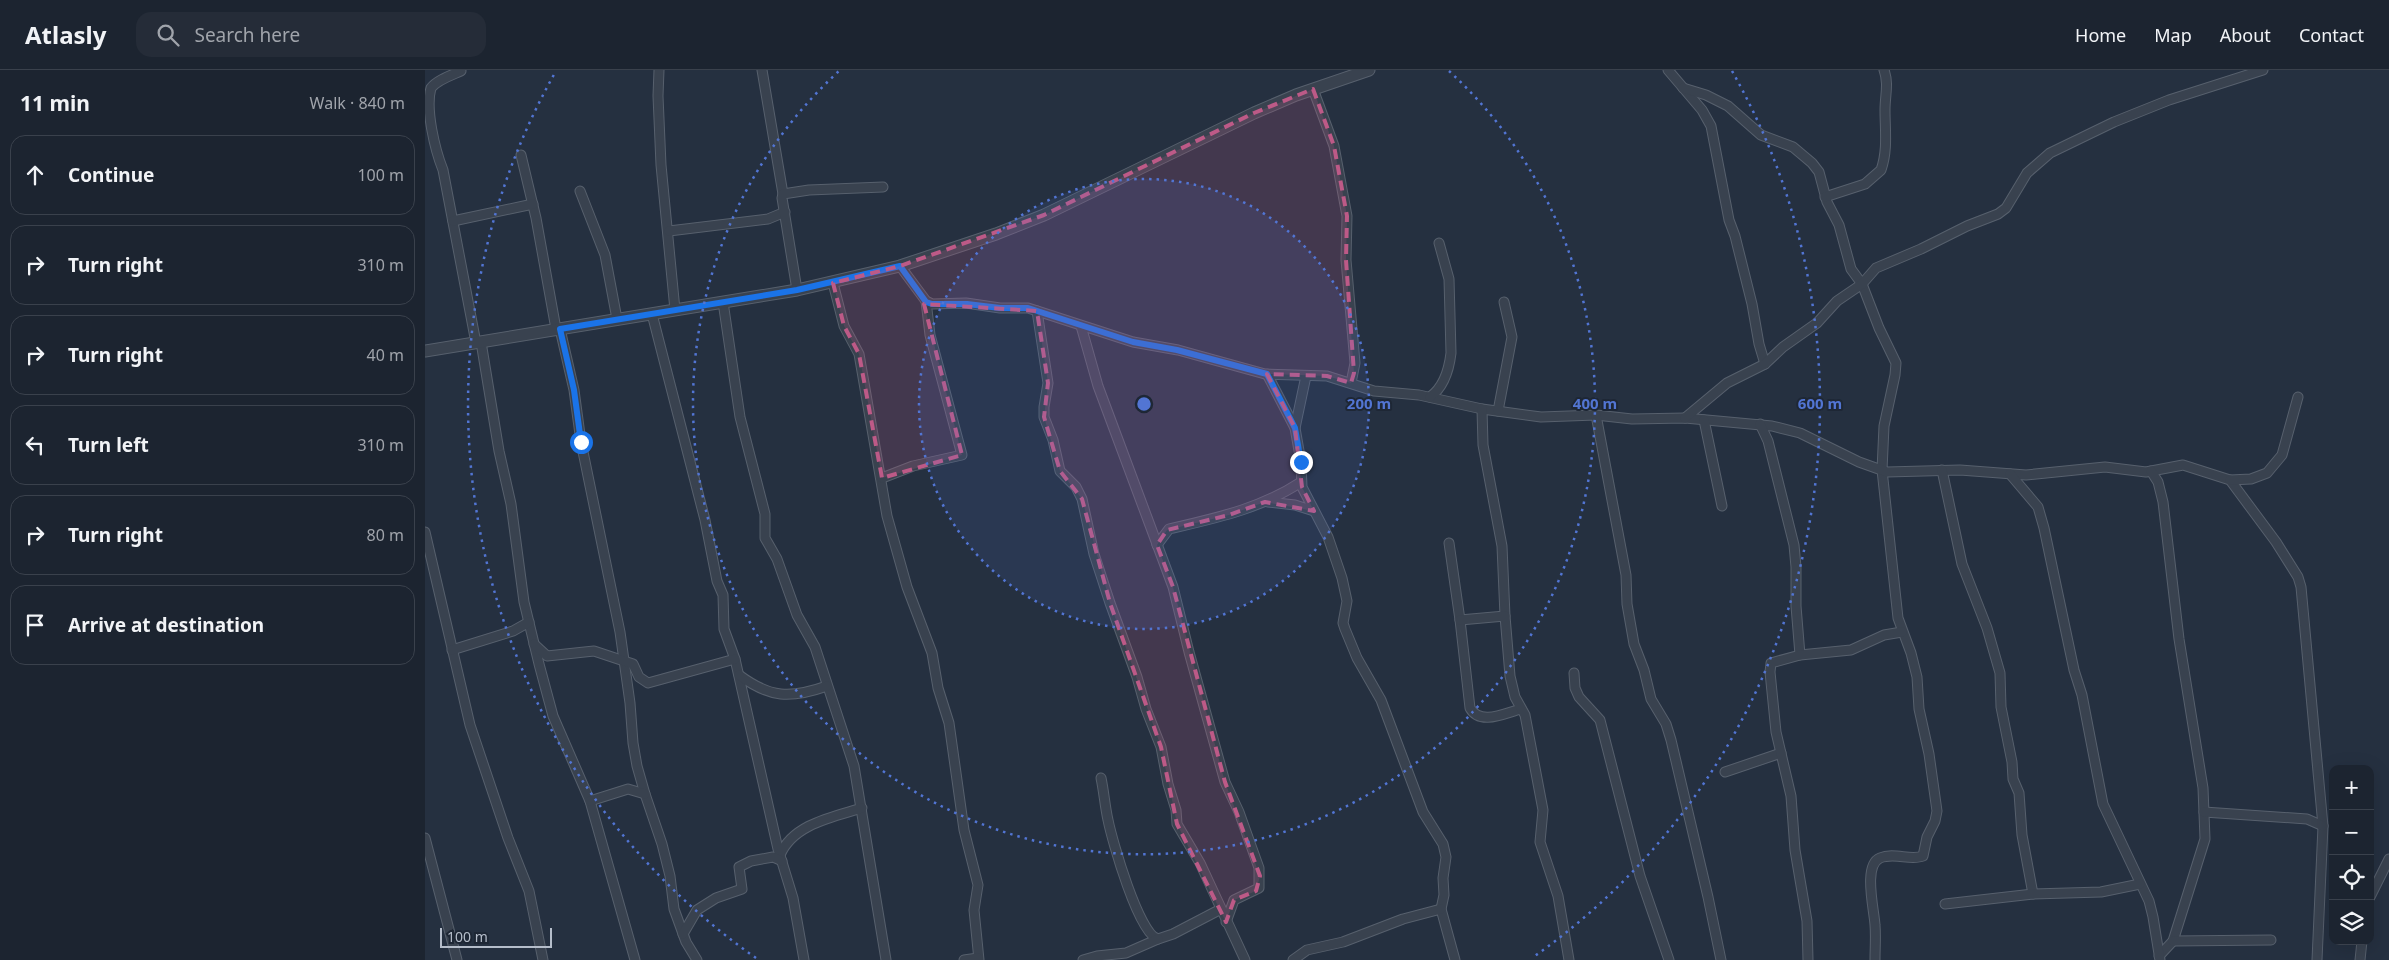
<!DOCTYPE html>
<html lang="en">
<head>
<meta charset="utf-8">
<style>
  :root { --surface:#1c2430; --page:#252c38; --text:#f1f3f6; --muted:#a0a4ab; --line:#3a414c }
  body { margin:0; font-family:"Noto Sans",sans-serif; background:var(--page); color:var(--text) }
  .controls { position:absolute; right:15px; bottom:15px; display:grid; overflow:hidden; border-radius:10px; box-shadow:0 5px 20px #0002 }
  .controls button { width:45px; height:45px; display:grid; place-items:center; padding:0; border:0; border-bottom:1px solid var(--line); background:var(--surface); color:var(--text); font:25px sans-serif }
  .scale { position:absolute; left:15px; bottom:12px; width:112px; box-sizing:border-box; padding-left:5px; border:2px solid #b5bdca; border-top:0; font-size:14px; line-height:18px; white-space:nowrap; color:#b5bdca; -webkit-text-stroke:4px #1e2735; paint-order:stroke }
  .stop { position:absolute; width:15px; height:15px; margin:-11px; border:4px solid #1a73e8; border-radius:50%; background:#fff }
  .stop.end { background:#1a73e8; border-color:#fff; box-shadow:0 1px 5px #0008 }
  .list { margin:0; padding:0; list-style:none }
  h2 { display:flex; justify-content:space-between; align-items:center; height:65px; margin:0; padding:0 20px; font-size:21px }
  h2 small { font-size:16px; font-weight:400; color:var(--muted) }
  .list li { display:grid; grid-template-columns:32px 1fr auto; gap:15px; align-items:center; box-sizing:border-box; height:80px; margin:0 10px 10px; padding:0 10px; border:1px solid var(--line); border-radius:15px }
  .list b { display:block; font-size:19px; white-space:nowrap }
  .list em { font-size:16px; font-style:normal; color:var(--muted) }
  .icon { flex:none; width:28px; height:28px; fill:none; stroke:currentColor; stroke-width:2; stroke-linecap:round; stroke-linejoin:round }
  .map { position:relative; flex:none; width:1964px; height:890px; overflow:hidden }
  header { display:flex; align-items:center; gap:30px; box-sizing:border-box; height:70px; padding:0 25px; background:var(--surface); border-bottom:1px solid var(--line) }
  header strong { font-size:24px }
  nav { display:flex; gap:28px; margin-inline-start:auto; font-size:18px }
  .search { width:350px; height:45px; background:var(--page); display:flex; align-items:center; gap:12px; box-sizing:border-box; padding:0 18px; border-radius:15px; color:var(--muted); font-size:19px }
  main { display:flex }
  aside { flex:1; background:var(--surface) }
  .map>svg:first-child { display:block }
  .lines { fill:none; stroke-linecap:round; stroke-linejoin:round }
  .minor-casing { stroke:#57606d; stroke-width:11 }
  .tertiary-casing { stroke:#57606d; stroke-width:13 }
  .minor { stroke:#39424f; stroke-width:9 }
  .tertiary { stroke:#39424f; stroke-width:11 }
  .route { stroke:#1a73e8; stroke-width:6 }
  .marked { fill:#bd5a87; fill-opacity:0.2; stroke:#bd5a87; stroke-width:4; stroke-dasharray:10 6; stroke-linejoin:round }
  .ring { fill:none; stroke:#5275d3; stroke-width:2.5; stroke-dasharray:2.5 5 }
  .centre { fill:#5275d3; stroke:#1e2735; stroke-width:2.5 }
  .ring-label { font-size:15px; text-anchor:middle; font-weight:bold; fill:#5275d3; stroke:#1e2735; stroke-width:4; stroke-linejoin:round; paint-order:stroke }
</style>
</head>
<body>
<header>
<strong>Atlasly</strong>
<div class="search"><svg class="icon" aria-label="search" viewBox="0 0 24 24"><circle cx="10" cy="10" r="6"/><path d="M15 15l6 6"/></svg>Search here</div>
<nav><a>Home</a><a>Map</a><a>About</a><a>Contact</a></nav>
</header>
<main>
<aside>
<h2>11 min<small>Walk · 840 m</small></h2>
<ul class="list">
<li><svg class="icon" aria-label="ahead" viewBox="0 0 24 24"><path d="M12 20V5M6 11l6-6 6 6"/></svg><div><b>Continue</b></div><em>100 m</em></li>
<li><svg class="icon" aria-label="right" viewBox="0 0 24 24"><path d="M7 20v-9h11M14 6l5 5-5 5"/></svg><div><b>Turn right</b></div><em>310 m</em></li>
<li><svg class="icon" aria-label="right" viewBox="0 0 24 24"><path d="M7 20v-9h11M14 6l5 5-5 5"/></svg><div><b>Turn right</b></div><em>40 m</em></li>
<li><svg class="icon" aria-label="left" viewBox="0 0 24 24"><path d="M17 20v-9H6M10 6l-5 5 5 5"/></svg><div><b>Turn left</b></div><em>310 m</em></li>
<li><svg class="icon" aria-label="right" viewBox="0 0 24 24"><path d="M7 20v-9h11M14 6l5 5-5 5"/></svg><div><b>Turn right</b></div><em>80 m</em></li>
<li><svg class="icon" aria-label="arrive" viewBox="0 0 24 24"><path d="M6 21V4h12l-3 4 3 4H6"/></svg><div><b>Arrive at destination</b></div></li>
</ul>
</aside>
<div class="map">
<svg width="1964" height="890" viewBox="0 0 1964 890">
  <rect width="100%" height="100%" fill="#253040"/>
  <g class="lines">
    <g class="minor-casing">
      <g id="minor">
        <path d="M234,0l-1,26 3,69 14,145"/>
        <path d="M337,0l21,124"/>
        <path d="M1243,0l34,40 9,16 18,94 6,16 17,68 7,40 6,20"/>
        <path d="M36,1c-9,4 -24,9 -30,17 -6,21 4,62 12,82l33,173"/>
        <path d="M1258,18l23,7 22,11 33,29 32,12 19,16 7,9 8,30 12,23 12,44 11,15 17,44 17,35 -1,12 -11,51 -2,44 16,148 13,35 6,24 2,32 10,45 8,57 -2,10 -8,16 -4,19c-12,5 -29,-4 -43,2 -17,7 -6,51 -5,67 1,11 0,23 0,35"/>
        <path d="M888,19l21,57 13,70 -1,44 9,103 -4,20"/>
        <path d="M96,85l15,63 20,111"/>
        <path d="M155,121l25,64 12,64"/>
        <path d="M1400,127l40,-13 16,-14c7,-20 4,-40 4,-60 0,-15 4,-26 -1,-40"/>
        <path d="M28,151l80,-17"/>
        <path d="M244,161l99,-12 17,-7"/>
        <path d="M475,196l26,35 6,3 34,-1 34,5h28l105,34 45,8 87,24 62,2 47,15 45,4 63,14 59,8 55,-2 36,4 53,-1 87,8 28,7 59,29 28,10 73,-2 66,5 79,-8 41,5 37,-7 47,15 46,62 22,35 3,10 22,239 -6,134"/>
        <path d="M408,213l11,43 15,28 28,162 20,71 25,66 6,35 11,35 15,107 14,55 -4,25 5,50"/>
        <path d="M372,220l-15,-92 1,-4 26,-4 74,-3"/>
        <path d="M298,232l17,115 25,97v24l12,21 20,56 18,32 39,119 32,194"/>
        <path d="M612,241l11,72 -4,24v10l9,23 7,31 16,16 6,12 12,55 16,49 27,74 9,32 15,38 7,37 8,26 1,14 23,39 45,97"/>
        <path d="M227,244l53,206 12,61 6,14 1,34 11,30 43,190 15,49 11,62"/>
        <path d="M656,256l17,60 75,201 16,65 36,130 14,30 20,56v20l-25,12 -8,22"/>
        <path d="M135,259l14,61 7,52 39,190 10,71 3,40 4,23 8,28 17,50 8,32 4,33 12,33 11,18"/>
        <path d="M56,272l18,109 12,53 13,98 15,62 14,52 37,85 45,159"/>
        <path d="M842,304l28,54 6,34 1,25 26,50 14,41 5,23 -4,22 2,6 12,29 24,42 42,112 20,32 3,13 -3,21 1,17 -3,14 14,51"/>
        <path d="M1005,327c14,-10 19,-27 21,-44l-2,-74 -10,-36"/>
        <path d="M1057,339l1,36 19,101 3,70"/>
        <path d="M1073,341l14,-74 -8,-35"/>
        <path d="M1171,345l30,160 1,29 7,40 10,26 7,29 15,25 5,16 37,157 13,63"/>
        <path d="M1260,348l42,-35 38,-19 18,-17 34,-24 20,-22 25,-17 14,-16 45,-19 46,-23 31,-12 8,-6 21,-35 23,-20 64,-31 55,-22 94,-30"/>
        <path d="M1279,350l18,86"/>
        <path d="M1335,354l8,17 26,104 2,22v39l4,49"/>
        <path d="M870,358l11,-52"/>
        <path d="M1517,400l20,94 25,64 13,45 1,34 11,55 1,17 6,14 3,42 11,59"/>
        <path d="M1726,401l7,11 5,20 16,137 24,149 2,51 -32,102 -14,15"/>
        <path d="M1585,404l28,33 6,21 30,142 8,25 21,109 46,97 4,16 7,43"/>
        <path d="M457,408l31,-12 49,-11 -32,-120 -4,-34"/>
        <path d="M1805,410l21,-1 16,-6 15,-18 16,-58"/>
        <path d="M843,432l27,3 19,6"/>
        <path d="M0,462l45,193 38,113 21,53 14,69"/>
        <path d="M1024,473l11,77 10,88c10,18 35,5 51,1"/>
        <path d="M732,475l12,-16c47,-11 91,-20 132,-47"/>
        <path d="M1035,550l45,-4 5,60 5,21 10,18 18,95 -3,32 18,54 11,64"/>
        <path d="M109,574l13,12 47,-5 39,13 6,13 9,6 87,-24"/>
        <path d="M27,580l61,-19 16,-9"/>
        <path d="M1149,603l1,15 4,9 21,23 40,156 29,84"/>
        <path d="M314,605c31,23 51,24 88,11"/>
        <path d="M1300,702l56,-19"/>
        <path d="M676,708c3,14 4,29 7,42 4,20 31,115 50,119l15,-5 48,-25"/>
        <path d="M165,731l38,-12 17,5"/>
        <path d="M1779,742l103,7 16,7"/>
        <path d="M0,768l32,122"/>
        <path d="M355,785c13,-31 53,-38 82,-47"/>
        <path d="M1945,827l19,-38"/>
        <path d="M1520,834l88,-10 68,-2 39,-8"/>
        <path d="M258,864l14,-24 19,-12 26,-9 -3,-22 12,-6 22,-4 9,4"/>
        <path d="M1748,871l98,-1"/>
        <path d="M539,890l14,-2"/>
        <path d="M658,890l14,-4 29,-3 32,-14"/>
        <path d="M868,890l14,-10 36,-8 60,-23 38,-10"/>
        <path d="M1383,890l-1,-39 -12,-71 -4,-54 -15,-64 -6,-60 1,-9 29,-8 51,-5 33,-15 18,-3"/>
        <path d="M1935,890l2,-19"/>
      </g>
    </g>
    <g class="tertiary-casing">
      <path id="tertiary" d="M0,281l372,-61 103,-24 96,-32 48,-19 210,-102 42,-18 73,-25"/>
    </g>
    <use href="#minor" class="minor"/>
    <use href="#tertiary" class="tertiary"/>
  </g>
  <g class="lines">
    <path class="route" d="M156,372l-7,-52 -14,-61 237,-39 103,-24 26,36 6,2h35l33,4h28l105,34 44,8 90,24 28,54 6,34"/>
  </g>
  <path class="marked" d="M888,19l21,57 13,70 -1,44 8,113 -3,10 -24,-7 -60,-2 28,54 7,59 12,24 -49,-9 -36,13 -62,15 -10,15 16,42 52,195 35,94 -4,15 -22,9 -8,22 -49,-98 -16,-77 -51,-144 -28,-104 -22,-28 -16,-54 4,-34 -11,-72 -113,-7 38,151 -80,23 -23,-124 -15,-28 -11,-43 67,-17 144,-51 210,-102z"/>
  <circle cx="719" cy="334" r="225" fill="#5275d3" fill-opacity=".12"/>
  <g class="ring">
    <circle cx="719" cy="334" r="225"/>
    <path d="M1024 1A451 451 0 1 1 414 1"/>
    <path d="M331 888A676 676 0 0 1 131 1M1307 1A676 676 0 0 1 1107 888"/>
  </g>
  <circle cx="719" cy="334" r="8" class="centre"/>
  <g class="ring-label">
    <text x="944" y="339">200 m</text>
    <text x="1170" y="339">400 m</text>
    <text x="1395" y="339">600 m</text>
  </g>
</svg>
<div class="controls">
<button>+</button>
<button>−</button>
<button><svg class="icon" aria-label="locate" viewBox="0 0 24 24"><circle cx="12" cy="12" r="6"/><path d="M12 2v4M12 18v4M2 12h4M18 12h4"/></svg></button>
<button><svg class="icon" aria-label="layers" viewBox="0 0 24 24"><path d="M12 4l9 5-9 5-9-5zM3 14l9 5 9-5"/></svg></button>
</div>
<div class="scale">100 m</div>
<div class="stop" style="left:156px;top:372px"></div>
<div class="stop end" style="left:876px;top:392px"></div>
</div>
</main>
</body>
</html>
